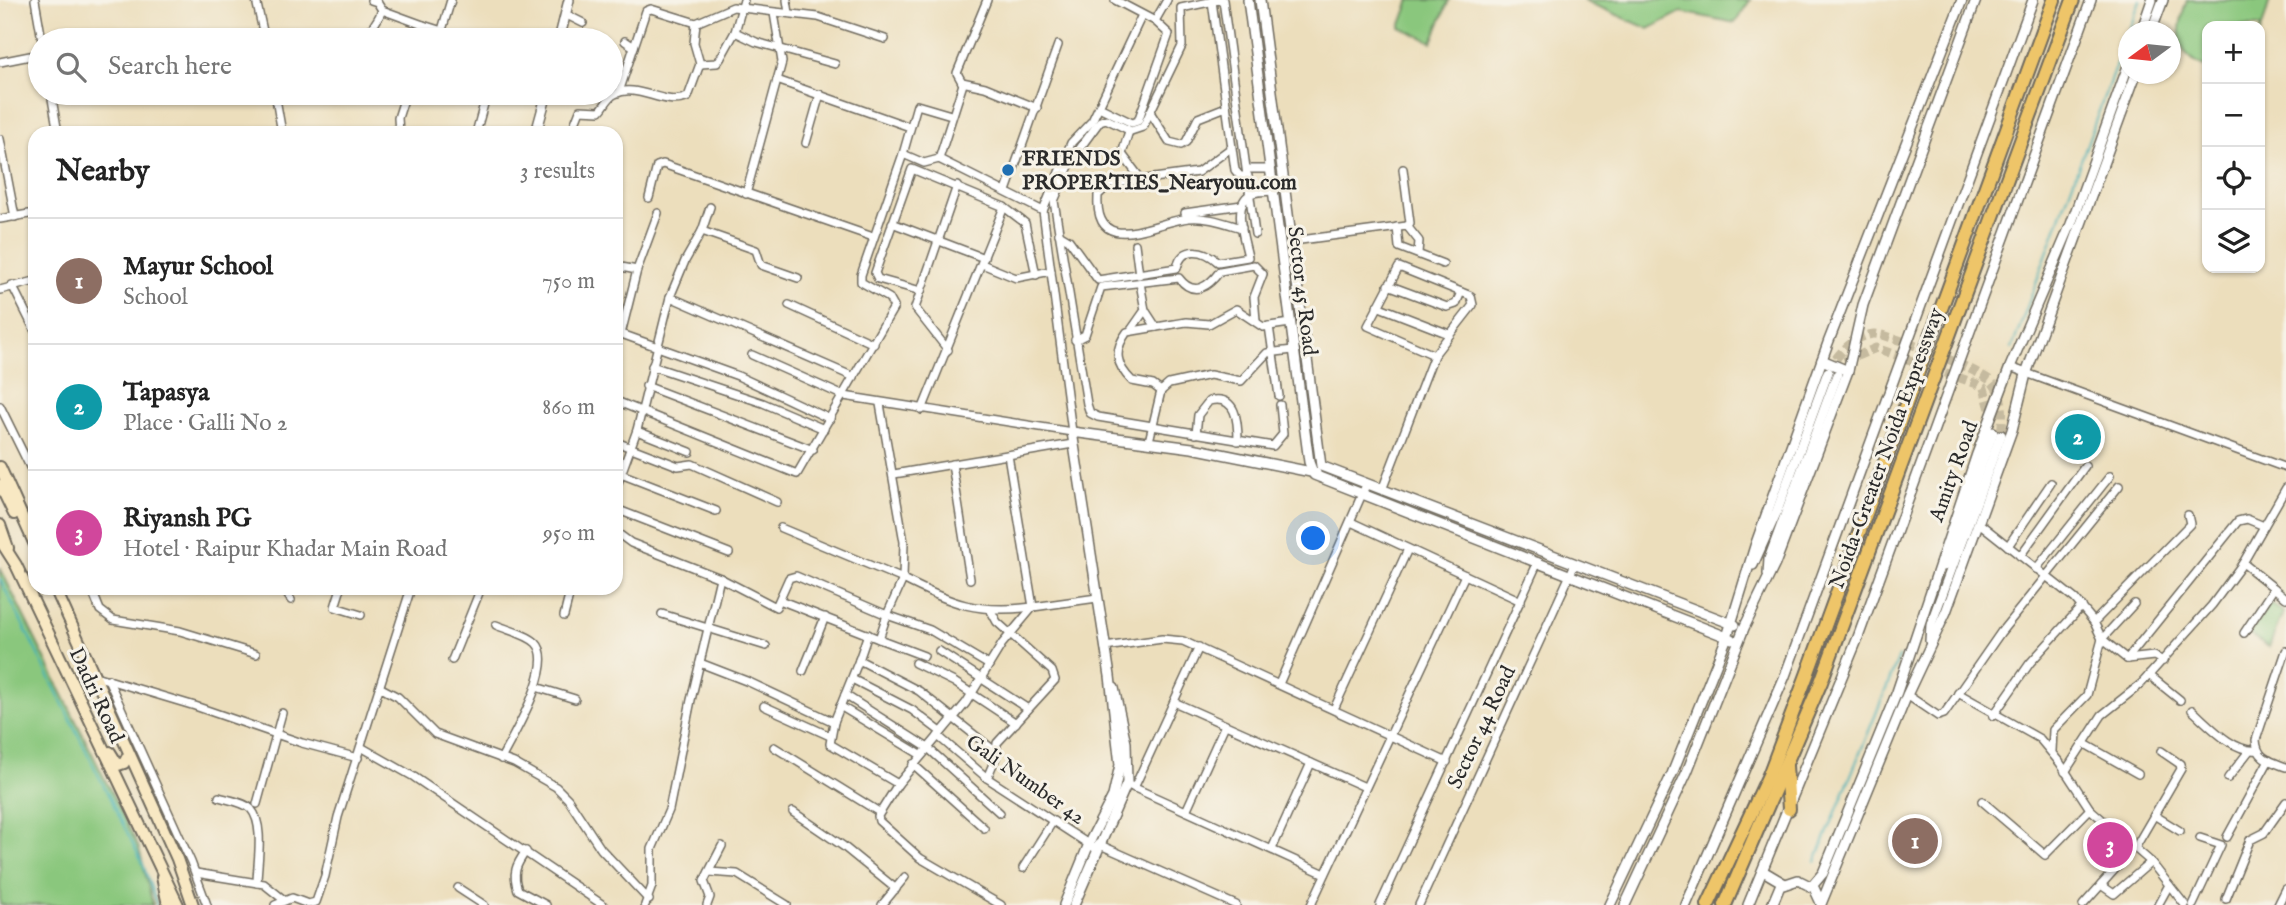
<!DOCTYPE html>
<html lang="en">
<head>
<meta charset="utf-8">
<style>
  :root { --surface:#fff; --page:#f6f6f6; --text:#222; --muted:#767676; --line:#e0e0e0; --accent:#0f766e }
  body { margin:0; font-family:"IM FELL English",serif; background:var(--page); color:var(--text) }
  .controls { position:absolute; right:21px; top:21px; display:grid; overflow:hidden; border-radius:14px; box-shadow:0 2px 5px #0004 }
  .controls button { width:63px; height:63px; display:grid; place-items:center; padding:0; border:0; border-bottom:2px solid var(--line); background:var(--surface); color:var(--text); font:35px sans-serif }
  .compass { position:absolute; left:2118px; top:21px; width:63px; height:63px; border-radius:50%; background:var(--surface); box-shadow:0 2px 5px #0004; rotate:255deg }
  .you { position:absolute; left:1314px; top:539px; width:24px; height:24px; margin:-18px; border:5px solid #fff; border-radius:50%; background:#1a73e8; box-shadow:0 0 0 10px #1a73e833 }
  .badge { display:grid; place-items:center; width:46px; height:46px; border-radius:50%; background:var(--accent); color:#fff; font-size:23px; font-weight:700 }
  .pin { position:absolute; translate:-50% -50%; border:4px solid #fff; box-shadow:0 2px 7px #0006 }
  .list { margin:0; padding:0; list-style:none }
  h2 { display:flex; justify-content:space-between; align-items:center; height:91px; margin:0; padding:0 28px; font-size:30px }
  h2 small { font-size:23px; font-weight:400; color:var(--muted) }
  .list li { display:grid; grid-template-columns:46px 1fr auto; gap:21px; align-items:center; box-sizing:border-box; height:126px; padding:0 28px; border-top:2px solid var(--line) }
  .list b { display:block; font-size:26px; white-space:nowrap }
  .list p { margin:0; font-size:23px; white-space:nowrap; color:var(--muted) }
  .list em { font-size:23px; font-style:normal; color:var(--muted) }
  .icon { flex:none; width:38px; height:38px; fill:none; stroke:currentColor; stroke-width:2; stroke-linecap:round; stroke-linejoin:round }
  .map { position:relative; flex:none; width:2286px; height:905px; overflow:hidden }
  .search { position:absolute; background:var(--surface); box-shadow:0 2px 5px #0004; left:28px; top:28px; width:595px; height:77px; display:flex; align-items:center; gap:18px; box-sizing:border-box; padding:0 24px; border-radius:38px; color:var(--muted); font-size:26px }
  .panel { position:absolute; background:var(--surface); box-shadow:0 2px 5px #0004; left:28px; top:126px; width:595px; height:469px; border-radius:21px }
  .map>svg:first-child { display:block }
  .green { fill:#8ac77d; stroke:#5a7954; stroke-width:2 }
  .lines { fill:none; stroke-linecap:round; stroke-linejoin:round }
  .stream { stroke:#3badb4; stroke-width:2 }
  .tertiary-tunnel { stroke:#c5ba9f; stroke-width:9; stroke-dasharray:9 4.5; stroke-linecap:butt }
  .minor-casing { stroke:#6f6a5e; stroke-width:10 }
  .tertiary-casing { stroke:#6f6a5e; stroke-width:12 }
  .secondary-casing { stroke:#6f6a5e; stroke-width:14 }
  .trunk-casing { stroke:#6f6a5e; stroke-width:16 }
  .minor { stroke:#fff; stroke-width:7 }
  .tertiary { stroke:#fff; stroke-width:9 }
  .secondary { stroke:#f8e8c3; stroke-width:10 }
  .trunk { stroke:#eec569; stroke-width:12 }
  .poi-dot { fill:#1f6fb2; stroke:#f7f3e8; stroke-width:2.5 }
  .labels { text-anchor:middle; stroke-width:6; stroke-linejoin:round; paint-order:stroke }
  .poi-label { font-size:21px; font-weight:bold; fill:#2b2b2b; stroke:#f7f3e8; text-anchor:start }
  .street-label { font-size:21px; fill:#2b2b2b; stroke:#f7f3e8 }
</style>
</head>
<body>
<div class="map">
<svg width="2286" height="905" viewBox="0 0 2286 905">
  <rect width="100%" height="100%" fill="#f7f3e8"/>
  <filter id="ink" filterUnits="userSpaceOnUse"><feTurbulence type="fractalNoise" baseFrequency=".0143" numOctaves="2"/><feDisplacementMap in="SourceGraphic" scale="14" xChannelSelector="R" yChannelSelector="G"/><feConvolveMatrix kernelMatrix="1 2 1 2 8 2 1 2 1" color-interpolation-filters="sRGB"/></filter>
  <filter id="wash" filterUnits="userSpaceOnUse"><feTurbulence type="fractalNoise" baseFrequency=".00686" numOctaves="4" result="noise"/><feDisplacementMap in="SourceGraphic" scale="28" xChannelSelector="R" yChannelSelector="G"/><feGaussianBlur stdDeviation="1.57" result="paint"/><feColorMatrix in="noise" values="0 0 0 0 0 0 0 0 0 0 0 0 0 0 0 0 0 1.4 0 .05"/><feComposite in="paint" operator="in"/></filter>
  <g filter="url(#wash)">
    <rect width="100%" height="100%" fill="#ecdebc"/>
    <g class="green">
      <path d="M1410,0h39l-17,42 -32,-15z"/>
      <path d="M1583,0h167l-15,23 -54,-11 -32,17z"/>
      <path d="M2187,0h83l-10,34v-8h-53v42c-35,-13 -30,-39 -20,-68z"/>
      <path d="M0,568l139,280 14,57h-153z"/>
      <path d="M2270,603l13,9 -14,35 -20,-13z"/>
    </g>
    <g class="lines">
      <g class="stream">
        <path d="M2129,31l11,-31"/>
        <path d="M2012,348l116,-316"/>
        <path d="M0,579l143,285 14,41"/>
        <path d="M1816,861l83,-204"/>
      </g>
    </g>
  </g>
  <g filter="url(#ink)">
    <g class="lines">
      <g class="tertiary-tunnel">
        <path d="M1829,370c8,-16 25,-34 45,-36 15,-1 111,38 119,49 12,16 10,33 8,52"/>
        <path d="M1838,373l5,-11 33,-14 101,36 7,4 8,28"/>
      </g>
      <g class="minor-casing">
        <g id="minor">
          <path d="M35,0l7,40"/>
          <path d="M256,0l9,40"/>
          <path d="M371,0l6,2 5,8 41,15 -4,15"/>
          <path d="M787,0l2,13"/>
          <path d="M1115,0l40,21 12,-21"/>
          <path d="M1219,0l-38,8 1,38 -39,81 -12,4 -25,-12 -6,2 -28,38 -18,42 33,203 3,9 8,4 175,29 10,-12 -3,-29"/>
          <path d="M1223,0l32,234"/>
          <path d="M1212,1l23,169 5,6h8"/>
          <path d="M565,14l18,9"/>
          <path d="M423,25l19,6"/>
          <path d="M735,32l21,10 79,22"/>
          <path d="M367,40c3,-13 11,-18 15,-30"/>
          <path d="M439,40l12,-40"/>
          <path d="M634,47l12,-36 5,-2 45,14 37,-16 85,10 67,22"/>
          <path d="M0,62l40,-8"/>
          <path d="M700,64l17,-1 3,-4 15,-27 9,-32"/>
          <path d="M777,80l133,47"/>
          <path d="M962,82l23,5 52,21"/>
          <path d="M619,92l15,-45 -9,-6"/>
          <path d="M51,93l7,40"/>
          <path d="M275,93l7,40"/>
          <path d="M1099,107l33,16 6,-2 31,-87 -14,-13"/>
          <path d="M1150,112l19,30 12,3 5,-3 12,-24 28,-11"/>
          <path d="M1129,131l-7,23 19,25"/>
          <path d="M399,133l-1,-15 8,-25"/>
          <path d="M476,133l11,-40"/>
          <path d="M571,133l9,-23 20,1c5,-5 8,-14 15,-17 22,-12 50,14 73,3l12,-33 -6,-21 2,-20"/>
          <path d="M0,139l15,78"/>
          <path d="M806,143l14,-49"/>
          <path d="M1231,148l-33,24 -88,12 -12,11c-4,65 57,26 91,23 17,-2 36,5 53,10"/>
          <path d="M903,154l14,-49 34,10"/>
          <path d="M939,159l24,-75 -6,-11 30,-73"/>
          <path d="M1247,169h22"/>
          <path d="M1006,191l52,-146"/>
          <path d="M746,194l36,-132 -8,-49"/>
          <path d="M649,198l8,-32 6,-2 210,73"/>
          <path d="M1004,207l21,16 11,52"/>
          <path d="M1185,213l57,-8"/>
          <path d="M0,219l35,-6"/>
          <path d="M892,223l92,35"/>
          <path d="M1407,226l12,15 -1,12"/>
          <path d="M1397,227l2,20 44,17"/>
          <path d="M702,231l54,19 5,15 37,13"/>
          <path d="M1059,234l10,6 29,40 79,-12c5,-23 27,-19 41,-6l30,-5c-3,-16 -17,-53 3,-63 5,-3 16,-2 22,-3"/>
          <path d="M1293,241l114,-15 3,-3 -7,-54"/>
          <path d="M1135,244l4,31"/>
          <path d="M982,264l34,14 35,-7"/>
          <path d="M616,266l21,4"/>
          <path d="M1140,283l5,27 11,17"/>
          <path d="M12,285l23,46"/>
          <path d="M1388,285l59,22 9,-3 5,-12"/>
          <path d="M0,290l35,-9"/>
          <path d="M921,291l-43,-12 -3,-6 37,-104 92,38 -82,203"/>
          <path d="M670,297l184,80"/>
          <path d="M789,305l85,39"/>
          <path d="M1377,306l72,28"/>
          <path d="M1269,326l10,70"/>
          <path d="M1131,330l14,-20"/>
          <path d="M616,332l122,44 92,43"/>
          <path d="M621,334l16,-64 21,-57"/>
          <path d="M1075,340l10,-5 16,-48 78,-9c15,20 30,8 41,-7l34,-6 9,9 -9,23 2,23"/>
          <path d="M948,350l-33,-42 42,-122"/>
          <path d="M752,355l92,41 228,36 -29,-221 28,-68 21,-22 50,-106"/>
          <path d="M652,366l111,37 61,26"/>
          <path d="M2010,367l276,101"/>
          <path d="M646,386l167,64"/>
          <path d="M1161,391l-8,-6 -21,-4c-16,-16 -19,-30 -5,-49l59,-10 23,2 27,-15 27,18 27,-4"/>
          <path d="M616,401l181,73 97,-167 -5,-9 -28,-16v-7l42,-121 21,9 15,-4 104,52"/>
          <path d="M0,406l35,71"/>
          <path d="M637,431l53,21"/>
          <path d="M1196,434l2,-19 11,-14c28,-7 29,21 29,40"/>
          <path d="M1149,441l12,-50 8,-7 41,-9 31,6 26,-28 26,-3"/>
          <path d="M616,442l62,24 14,-2 85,38"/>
          <path d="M1008,455l25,152 64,-9"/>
          <path d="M952,464l18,115"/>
          <path d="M621,474l95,37"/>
          <path d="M894,474l179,-30"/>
          <path d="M616,488l21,-58 33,-133 15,-36 17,-30 8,-24"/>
          <path d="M1382,490l52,-135 39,-50 -2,-9 -72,-29 -31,59 66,29"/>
          <path d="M616,509l113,44"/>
          <path d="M1351,522l170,79"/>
          <path d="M1979,523l96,76 19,23 8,17 -15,56 -34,35 -1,21"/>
          <path d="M781,528l122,51 1,-37 -24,-138"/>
          <path d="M616,532l15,11 89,35 -29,122 -22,110 -17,39v37l-7,19"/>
          <path d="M2008,546l43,-63"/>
          <path d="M2020,556l65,-90"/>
          <path d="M2243,563l31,25 -30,45"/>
          <path d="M2036,569l74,-93"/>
          <path d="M720,578l56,29 13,-29 7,-2 91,39 16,-36c49,25 74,35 130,28"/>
          <path d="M91,588l9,22 13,10 67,11 76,23"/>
          <path d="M283,588l8,12"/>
          <path d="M341,588l-6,19 26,8"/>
          <path d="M2274,588l12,10"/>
          <path d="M782,601l97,38 8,-24 43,15 59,35"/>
          <path d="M662,614l104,32"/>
          <path d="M564,616l7,-28"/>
          <path d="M2094,622l96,-98 -2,-9"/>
          <path d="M496,625c11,5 31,9 40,18 21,21 -24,94 -35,116"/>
          <path d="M868,634l-9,26 60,31 77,61"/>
          <path d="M879,639l45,17"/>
          <path d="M2102,639l25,20 27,-3 9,5"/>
          <path d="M2102,639l32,-35"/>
          <path d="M1105,647l57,-8 21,2 264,121"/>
          <path d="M939,651l89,58"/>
          <path d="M2286,651l-30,89c1,19 14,21 30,27"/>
          <path d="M2127,659l111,-138 9,-2 17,7"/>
          <path d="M452,660l29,-72"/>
          <path d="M859,660l-25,62 -4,22 68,40"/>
          <path d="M700,663l49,19 85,40"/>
          <path d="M915,663l39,19 62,41"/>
          <path d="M803,671l22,-54"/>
          <path d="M2149,675l31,25"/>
          <path d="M95,676l100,30 107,37 56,15"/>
          <path d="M108,679l83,183 16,43"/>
          <path d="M852,679l60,31 29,22"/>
          <path d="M1279,684l87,-199"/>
          <path d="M536,687l39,12"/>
          <path d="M381,688l17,9 37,37 79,29 42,24 12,12 33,50 48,51"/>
          <path d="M1958,693l82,46 20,24 30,46 61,53 34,43"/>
          <path d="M845,695l83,53 72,65"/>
          <path d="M1907,695l31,21 6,-2 57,-82 118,-146"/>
          <path d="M1174,702l191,85"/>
          <path d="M764,706l66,30"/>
          <path d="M840,706l81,49"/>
          <path d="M1334,709l74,-160"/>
          <path d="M2192,710c16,14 41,43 65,40"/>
          <path d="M1993,716l37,-53 52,-57"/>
          <path d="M938,736l49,42 109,71"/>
          <path d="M2085,744l53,30"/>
          <path d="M361,747l53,30 189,128"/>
          <path d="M774,747l105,65"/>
          <path d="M913,764l71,64"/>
          <path d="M2065,772l37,-57 39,-31 71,-79 31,-42 43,-75"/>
          <path d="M987,778l9,-21 1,-14 58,-63 -3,-9 -55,-49 -6,-11"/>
          <path d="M2228,778l21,-27"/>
          <path d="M1126,784l199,90"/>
          <path d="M1134,788l65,-141"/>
          <path d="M219,797c9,3 25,5 32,12 14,16 6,54 6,74"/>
          <path d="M1982,801l63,54 45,-46"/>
          <path d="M257,804l25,-91"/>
          <path d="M1186,811l39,-86"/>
          <path d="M793,812l50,34 53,43"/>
          <path d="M2154,815l26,16"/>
          <path d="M2227,837l42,-77"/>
          <path d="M1098,844l138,61"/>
          <path d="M2135,848l46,-79 -1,-5 -19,-13"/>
          <path d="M1272,849l39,-86"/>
          <path d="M526,851c-10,14 -14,22 -8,39l28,15"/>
          <path d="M1023,868l30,-47"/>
          <path d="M709,872l28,2 50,31"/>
          <path d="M196,873l68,11 20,16"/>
          <path d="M2101,885l13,9 37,-32"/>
          <path d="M458,888l26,17"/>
          <path d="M2226,899l24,-59 14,-7 22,-31"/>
          <path d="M275,905l17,-7 16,6 8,-2 9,-26 13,-59 73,-229"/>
          <path d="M707,905l3,-8 -6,-16 18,-35"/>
          <path d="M882,905l23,-28"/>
          <path d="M1001,905l-81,-47 -41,-37 -1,-5 20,-32 68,-81 36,-59 31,-37"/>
          <path d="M1311,905l154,-330"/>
          <path d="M1380,905l158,-343"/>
          <path d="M1419,905l156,-341"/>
          <path d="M2083,905l35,-39"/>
          <path d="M2158,905l11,-20"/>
          <path d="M2193,905l28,-60 -21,-7"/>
          <path d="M2278,905l8,-16"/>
        </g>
      </g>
      <g class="tertiary-casing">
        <g id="tertiary">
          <path d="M1248,0l61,462 5,13 418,164"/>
          <path d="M1260,0l61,466 414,159"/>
          <path d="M2141,32l11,-32"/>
          <path d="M2151,32l12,-32"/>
          <path d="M559,40l10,-40"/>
          <path d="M536,133l11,-40"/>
          <path d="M1822,360l26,11"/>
          <path d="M1753,565l24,-54 51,-139"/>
          <path d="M1944,566l49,-134"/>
          <path d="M1768,574l1,-15 68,-184"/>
          <path d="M1930,641l1,-17 70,-189"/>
          <path d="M1763,871l22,13"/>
          <path d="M1812,886l11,-13 74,-181 80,-238 33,-87 61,-143 57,-158"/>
          <path d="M1821,904l86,-209 39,-83 66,-182 14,-56 110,-300"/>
          <path d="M1064,905l27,-66 22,-43 7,-31 -10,-89 -38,-244 120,16 124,25"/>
          <path d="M1074,905l53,-122 -1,-40 -12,-55"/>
          <path d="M1610,905l62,-131 55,-137 28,-91 73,-203 134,-343"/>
          <path d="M1625,905l62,-133 57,-144 31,-64 73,-193 15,-66 113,-305"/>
          <path d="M1686,905l99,-229 248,-676"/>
          <path d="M1748,905l109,-265 234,-640"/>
          <path d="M1772,905l8,-19 18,-6 16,8 7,15"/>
        </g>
      </g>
      <g class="secondary-casing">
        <g id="secondary">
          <path d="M0,467l35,78"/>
          <path d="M0,485l14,29"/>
          <path d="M0,525l8,23"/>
          <path d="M0,540l16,25 162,340"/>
          <path d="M55,588l122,271 16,46"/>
          <path d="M110,752l8,13 6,-2 5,-9"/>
          <path d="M162,877l6,28"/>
        </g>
      </g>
      <g class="trunk-casing">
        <g id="trunk">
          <path d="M1786,766l3,43"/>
          <path d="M1708,905l61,-130 38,-100 247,-675"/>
          <path d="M1725,905l96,-223 252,-682"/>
        </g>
      </g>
      <use href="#minor" class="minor"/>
      <use href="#tertiary" class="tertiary"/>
      <use href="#secondary" class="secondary"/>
      <use href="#trunk" class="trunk"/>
    </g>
  </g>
  <circle class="poi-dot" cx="1008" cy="170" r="7"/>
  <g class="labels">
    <g class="poi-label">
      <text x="1022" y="165">FRIENDS<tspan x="1022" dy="24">PROPERTIES_Nearyouu.com</tspan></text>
    </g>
    <g class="street-label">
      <text transform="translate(1303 291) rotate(83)" y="7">Sector 45 Road</text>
      <text transform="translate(1886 448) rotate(-70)" y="7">Noida-Greater Noida Expressway</text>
      <text transform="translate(1953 471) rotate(-70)" y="7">Amity Road</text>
      <text transform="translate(97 695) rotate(65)" y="7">Dadri Road</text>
      <text transform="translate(1481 727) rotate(-65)" y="7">Sector 44 Road</text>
      <text transform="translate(1026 779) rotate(35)" y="7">Gali Number 42</text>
    </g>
  </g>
</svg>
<div class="controls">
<button>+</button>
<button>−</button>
<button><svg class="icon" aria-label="locate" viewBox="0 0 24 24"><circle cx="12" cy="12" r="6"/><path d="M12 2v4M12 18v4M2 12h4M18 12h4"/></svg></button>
<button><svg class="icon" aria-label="layers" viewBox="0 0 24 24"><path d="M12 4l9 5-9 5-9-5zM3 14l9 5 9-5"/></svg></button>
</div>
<svg class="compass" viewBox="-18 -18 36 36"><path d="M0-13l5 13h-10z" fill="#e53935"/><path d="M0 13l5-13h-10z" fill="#767676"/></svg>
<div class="you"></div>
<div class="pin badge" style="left:1915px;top:841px;background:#8d6e63">1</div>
<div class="pin badge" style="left:2078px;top:437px;background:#0f9aa8">2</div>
<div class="pin badge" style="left:2110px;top:845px;background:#d1479c">3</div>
<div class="search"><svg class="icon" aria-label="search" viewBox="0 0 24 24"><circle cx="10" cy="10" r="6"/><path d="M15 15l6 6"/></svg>Search here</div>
<section class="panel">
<h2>Nearby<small>3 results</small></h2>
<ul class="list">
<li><span class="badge" style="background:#8d6e63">1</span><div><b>Mayur School</b><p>School</p></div><em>750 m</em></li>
<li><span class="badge" style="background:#0f9aa8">2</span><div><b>Tapasya</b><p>Place · Galli No 2</p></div><em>860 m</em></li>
<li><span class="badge" style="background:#d1479c">3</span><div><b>Riyansh PG</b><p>Hotel · Raipur Khadar Main Road</p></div><em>950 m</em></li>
</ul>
</section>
</div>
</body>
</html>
